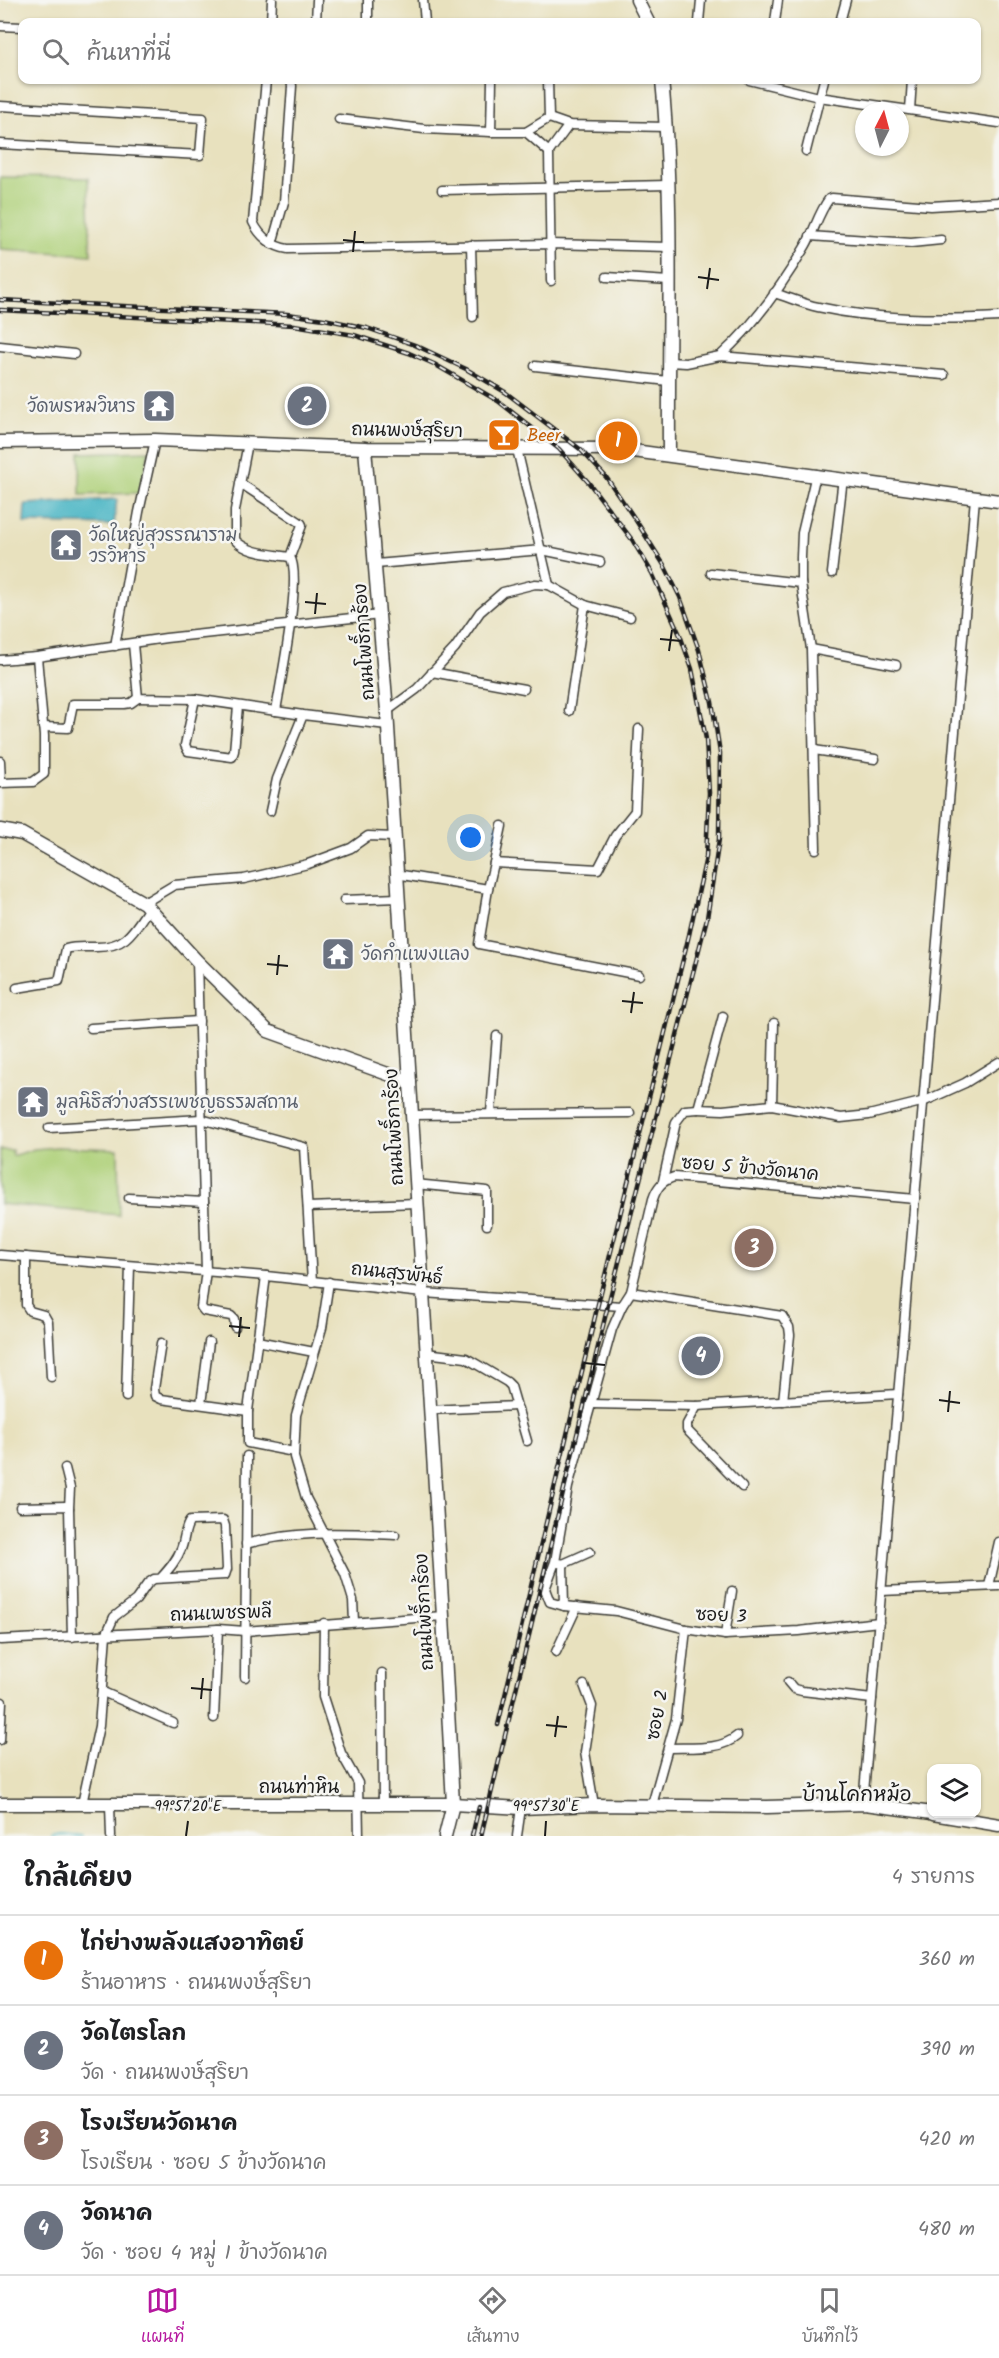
<!DOCTYPE html>
<html lang="th">
<head>
<meta charset="utf-8">
<style>
  :root { --surface:#fff; --page:#f2f2f2; --text:#202124; --muted:#757577; --line:#e0e0e0; --accent:#b5179e }
  body { margin:0; font-family:Kalam,"Playpen Sans Thai",sans-serif; background:var(--page); color:var(--text) }
  .controls { position:absolute; right:18px; bottom:18px; display:grid; overflow:hidden; border-radius:12px; box-shadow:0 2px 4px #0004 }
  .controls button { width:54px; height:54px; display:grid; place-items:center; padding:0; border:0; border-bottom:2px solid var(--line); background:var(--surface); color:var(--text); font:30px sans-serif }
  .compass { position:absolute; left:855px; top:102px; width:54px; height:54px; border-radius:50%; background:var(--surface); box-shadow:0 2px 4px #0004; rotate:6deg }
  .you { position:absolute; left:471px; top:838px; width:21px; height:21px; margin:-15px; border:4px solid #fff; border-radius:50%; background:#1a73e8; box-shadow:0 0 0 9px #1a73e833 }
  .badge { display:grid; place-items:center; width:39px; height:39px; border-radius:50%; background:var(--accent); color:#fff; font-size:20px; font-weight:700 }
  .pin { position:absolute; translate:-50% -50%; border:3px solid #fff; box-shadow:0 2px 6px #0006 }
  .list { margin:0; padding:0; list-style:none }
  h2 { display:flex; justify-content:space-between; align-items:center; height:78px; margin:0; padding:0 24px; font-size:26px }
  h2 small { font-size:20px; font-weight:400; color:var(--muted) }
  .list li { display:grid; grid-template-columns:39px 1fr auto; gap:18px; align-items:center; box-sizing:border-box; height:90px; padding:0 24px; border-top:2px solid var(--line) }
  .list b { display:block; font-size:22px; white-space:nowrap }
  .list p { margin:0; font-size:20px; white-space:nowrap; color:var(--muted) }
  .list em { font-size:20px; font-style:normal; color:var(--muted) }
  .icon { flex:none; width:33px; height:33px; fill:none; stroke:currentColor; stroke-width:2; stroke-linecap:round; stroke-linejoin:round }
  .map { position:relative; flex:none; width:999px; height:1836px; overflow:hidden }
  .search { position:absolute; background:var(--surface); box-shadow:0 2px 4px #0004; left:18px; right:18px; top:18px; height:66px; display:flex; align-items:center; gap:15px; box-sizing:border-box; padding:0 21px; border-radius:12px; color:var(--muted); font-size:22px }
  .sheet { height:438px; background:var(--surface) }
  nav { display:flex; justify-content:space-around; align-items:center; box-sizing:border-box; height:84px; border-top:2px solid var(--line); background:var(--surface); font-size:16px; color:var(--muted) }
  nav a { display:grid; justify-items:center; gap:3px }
  nav .on { color:var(--accent) }
  .map>svg:first-child { display:block }
  .green { fill:#aed078; stroke:#65764a; stroke-width:1.5 }
  .water { fill:#49b5c4; stroke:#326870; stroke-width:1.5 }
  .lines { fill:none; stroke-linecap:round; stroke-linejoin:round }
  .stream { stroke:#49b5c4; stroke-width:2 }
  .street-casing { stroke:#3b3a34; stroke-width:11 }
  .secondary-casing { stroke:#3b3a34; stroke-width:15 }
  .street { stroke:#fff; stroke-width:8 }
  .secondary { stroke:#fff; stroke-width:12 }
  .rail-casing { stroke:#1c1c1c; stroke-width:4.5 }
  .rail { stroke:#f6f6f2; stroke-width:2; stroke-dasharray:7; stroke-linecap:butt }
  .ticks { fill:none; stroke:#1c1c1c; stroke-width:2 }
  .labels { text-anchor:middle; stroke-width:5; stroke-linejoin:round; paint-order:stroke }
  .worship-label { font-size:18px; fill:#5b616d; stroke:#f6f6f2; text-anchor:start }
  .street-label { font-size:18px; fill:#1c1c1c; stroke:#f6f6f2 }
  .food-label { font-size:18px; fill:#c56008; stroke:#f6f6f2; text-anchor:start }
  .neighbourhood-label { font-size:20px; fill:#1c1c1c; stroke:#f6f6f2 }
  .ticks-label { font-size:15px; text-anchor:middle; fill:#1c1c1c; stroke:#f6f6f2; stroke-width:5; stroke-linejoin:round; paint-order:stroke }
</style>
</head>
<body>
<div class="map">
<svg width="999" height="1836" viewBox="0 0 999 1836">
  <rect width="100%" height="100%" fill="#f6f6f2"/>
  <filter id="ink" filterUnits="userSpaceOnUse"><feTurbulence type="fractalNoise" baseFrequency=".0167" numOctaves="2"/><feDisplacementMap in="SourceGraphic" scale="12" xChannelSelector="R" yChannelSelector="G"/><feConvolveMatrix kernelMatrix="1 2 1 2 8 2 1 2 1" color-interpolation-filters="sRGB"/></filter>
  <filter id="wash" filterUnits="userSpaceOnUse"><feTurbulence type="fractalNoise" baseFrequency=".008" numOctaves="4" result="noise"/><feDisplacementMap in="SourceGraphic" scale="24" xChannelSelector="R" yChannelSelector="G"/><feGaussianBlur stdDeviation="1.35" result="paint"/><feColorMatrix in="noise" values="0 0 0 0 0 0 0 0 0 0 0 0 0 0 0 0 0 1.4 0 .05"/><feComposite in="paint" operator="in"/></filter>
  <g filter="url(#wash)">
    <rect width="100%" height="100%" fill="#e8e1be"/>
    <g class="green">
      <path d="M0,177l88,1 3,77 -91,-6z"/>
      <path d="M149,451l-9,42 -60,2v-42z"/>
      <path d="M57,1147l61,2 1,66 -119,-11v-54h12l1,6 21,-7z"/>
    </g>
    <path class="water" d="M117,499l-3,26 -90,-2 1,-19z"/>
    <g class="lines">
      <path class="stream" d="M51,1836l9,-2 22,2"/>
    </g>
  </g>
  <g filter="url(#ink)">
    <g class="lines">
      <g class="street-casing">
        <g id="street">
          <path d="M423,0l2,22"/>
          <path d="M271,22l1,-22"/>
          <path d="M316,22l1,-22"/>
          <path d="M368,22v-22"/>
          <path d="M699,22l2,-22"/>
          <path d="M775,22l3,-22"/>
          <path d="M840,22l6,-22"/>
          <path d="M0,26l22,1"/>
          <path d="M266,80l-13,142c7,15 20,25 35,27l262,-5 119,3"/>
          <path d="M548,80l1,38"/>
          <path d="M749,80l70,17 180,26"/>
          <path d="M0,106l203,12 -3,37 -200,-11"/>
          <path d="M910,110l2,-30"/>
          <path d="M339,119l85,10 67,3h35l23,-14 20,7 98,2"/>
          <path d="M491,132l1,-52"/>
          <path d="M526,132l23,20 20,-27"/>
          <path d="M806,151l18,-71"/>
          <path d="M549,152l2,129"/>
          <path d="M442,190l226,-5"/>
          <path d="M810,236l101,7 30,-3"/>
          <path d="M272,244l12,-42 8,-116 -1,-6"/>
          <path d="M471,245l2,72"/>
          <path d="M607,277l62,4"/>
          <path d="M774,293c14,4 29,11 44,14 59,13 121,13 181,10"/>
          <path d="M0,346l74,8"/>
          <path d="M720,356c34,-30 63,-72 86,-111 8,-14 13,-33 23,-46l3,-1 99,8 68,-4"/>
          <path d="M668,362l18,1 34,-7 224,19"/>
          <path d="M535,366l133,15"/>
          <path d="M248,443l-13,67v30c13,14 37,14 55,17 13,18 -10,127 -14,154"/>
          <path d="M517,449l32,136"/>
          <path d="M816,474l-14,59 -1,24v26l10,66 5,200"/>
          <path d="M240,483l61,40 1,2 -12,32"/>
          <path d="M376,564l166,-14 58,12"/>
          <path d="M711,573l90,10"/>
          <path d="M832,573l11,-95"/>
          <path d="M133,644l5,54 57,1 108,16 84,10"/>
          <path d="M115,646l24,-134 16,-72"/>
          <path d="M811,649l85,16"/>
          <path d="M0,660l37,-3 129,-19 214,-23"/>
          <path d="M432,672l92,17"/>
          <path d="M195,699l-10,46 3,6 44,6 2,-6 4,-45"/>
          <path d="M387,711l30,-22 38,-41 25,-36 23,-20 32,-8 14,1 36,20 45,12"/>
          <path d="M569,711l16,-106"/>
          <path d="M43,727l25,1 5,-24h51l7,-1 7,-5"/>
          <path d="M814,750l61,9"/>
          <path d="M0,761l1,22"/>
          <path d="M0,783l33,-1 11,-8v-38l-7,-79"/>
          <path d="M270,811l7,-32 26,-64"/>
          <path d="M494,863l8,-37"/>
          <path d="M396,874l92,15 -9,55 160,31"/>
          <path d="M488,889l6,-26 104,6 17,-33 20,-25 4,-82"/>
          <path d="M344,900l54,-2"/>
          <path d="M144,903l30,-18 70,-6 64,-15 43,-16 17,-12 26,1"/>
          <path d="M197,961l9,310 -5,36 3,4 27,5 3,3 1,8"/>
          <path d="M17,988l42,-7 7,-32c9,-3 19,-2 28,-2 32,1 39,-15 55,-39"/>
          <path d="M723,1016l-25,93 25,1 49,-5 69,13 28,-3 56,-14 40,-18 34,-21"/>
          <path d="M91,1028l108,-7"/>
          <path d="M772,1105l2,-82"/>
          <path d="M491,1113l6,-77"/>
          <path d="M411,1115l219,-2"/>
          <path d="M49,1128l152,-9 103,28 8,135"/>
          <path d="M663,1181l13,-59 9,-12 13,-1"/>
          <path d="M415,1184l72,7v34"/>
          <path d="M129,1198l75,4"/>
          <path d="M308,1207l109,-4"/>
          <path d="M0,1255l266,21 157,17 199,13 9,-14 151,24 7,11 1,8 -7,66"/>
          <path d="M26,1257v48l4,6 14,4 4,7 3,55"/>
          <path d="M266,1276l-18,135v32l46,9"/>
          <path d="M329,1282l-7,46 -26,87 -2,42 12,41 39,76 8,26 1,22"/>
          <path d="M631,1292l22,-93c4,-12 9,-18 21,-22l241,22"/>
          <path d="M257,1341l57,11"/>
          <path d="M161,1343l-7,46 1,7 6,3 87,12"/>
          <path d="M426,1353l40,5 41,24 4,4 16,55"/>
          <path d="M126,1397l4,-131"/>
          <path d="M201,1404l8,-62"/>
          <path d="M590,1404l107,2 201,-12"/>
          <path d="M697,1406l-10,18v6l55,57"/>
          <path d="M429,1410l87,-4"/>
          <path d="M65,1468l5,20 -1,20"/>
          <path d="M20,1507l46,-1 3,2 3,129"/>
          <path d="M246,1544c50,-14 98,-11 149,-9"/>
          <path d="M555,1562l8,2 1,42 -14,-4 -5,-13 10,-27 13,-75 44,-158 10,-23"/>
          <path d="M563,1564l27,-12"/>
          <path d="M989,1586l10,-44"/>
          <path d="M881,1591l118,-5"/>
          <path d="M564,1606l52,5 70,18 39,6 74,-4 80,-9"/>
          <path d="M324,1623l-1,74 18,56 17,30 1,53"/>
          <path d="M725,1635l7,-44"/>
          <path d="M0,1640l218,-11 27,2 198,-15"/>
          <path d="M556,1652l21,-45"/>
          <path d="M382,1673l1,132"/>
          <path d="M245,1677l2,-221"/>
          <path d="M788,1682l6,7 8,2 70,8"/>
          <path d="M584,1685l8,21 -7,46 9,53"/>
          <path d="M103,1692l70,31"/>
          <path d="M214,1718l4,-89"/>
          <path d="M0,1740l2,-38"/>
          <path d="M669,1748c22,-1 51,3 68,-12"/>
          <path d="M82,1804l17,-78 7,-91 8,-18 22,-17 12,-17 6,-4 71,-4 2,-6 -2,-43 -2,-6 -33,1c-6,8 -5,19 -9,28 -4,11 -12,20 -20,29"/>
          <path d="M110,1804l1,32"/>
          <path d="M863,1804l112,-1306"/>
          <path d="M652,1805l24,-86 10,-90"/>
          <path d="M517,1836l4,-28"/>
        </g>
      </g>
      <g class="secondary-casing">
        <g id="secondary">
          <path d="M637,0l11,22"/>
          <path d="M662,80c12,124 6,249 7,374"/>
          <path d="M0,442l155,-2 210,8 254,1 380,52"/>
          <path d="M365,448l22,263 56,905 10,188 -8,32"/>
          <path d="M0,830l22,4 122,69 53,58 71,70 142,51"/>
          <path d="M0,1804h453l68,4 73,-3 173,2 98,-3 67,9"/>
          <path d="M933,1814l66,11"/>
        </g>
      </g>
      <use href="#street" class="street"/>
      <use href="#secondary" class="secondary"/>
      <g class="rail-casing">
        <g id="rail">
          <path d="M0,300l287,14 37,5 43,9 48,17 51,24 39,23 75,57 26,28 29,42 29,46 16,32 19,53 13,52 8,51 -1,86 -12,79 -99,387 -127,531"/>
          <path d="M0,310l294,15 60,10 55,18 25,11 64,37 61,48 30,34 44,58 19,32 28,62 12,34 14,70 3,54 -3,64 -17,78 -91,369 -100,421"/>
          <path d="M472,1836l7,-29"/>
        </g>
      </g>
      <use href="#rail" class="rail"/>
    </g>
  </g>
  <path class="ticks" d="M343,240l21,2M353,252l2,-21M698,277l21,3M707,289l3,-21M305,602l21,2M315,614l2,-21M660,639l21,2M669,651l3,-21M267,964l21,2M277,975l2,-20M622,1001l21,2M631,1013l3,-21M229,1326l21,2M239,1337l2,-20M584,1363l21,2M593,1375l3,-21M939,1400l21,3M948,1412l2,-21M191,1688l21,2M201,1699l2,-21M546,1725l21,2M555,1737l3,-21M186,1836l2,-15M545,1836l1,-15"/>
  <defs>
    <g id="temple-square" transform="scale(1.725)"><rect x="-9" y="-9" width="18" height="18" rx="4" fill="#6b7280" stroke="#f6f6f2"/><path d="M0-6L5-2H3V0L6.5 2.5H4V6H1.5V3h-3V6H-4V2.5H-6.5L-3 0V-2H-5Z" fill="#fff"/></g>
    <g id="bar-square" transform="scale(1.725)"><rect x="-9" y="-9" width="18" height="18" rx="4" fill="#e8710a" stroke="#f6f6f2"/><path d="M-6-5H6L.8 .8V4.5H3.5V6h-7V4.5H-.8V.8Z" fill="#fff"/></g>
  </defs>
  <g fill-rule="evenodd">
    <use href="#temple-square" x="159" y="406"/>
    <use href="#bar-square" x="504" y="435"/>
    <use href="#temple-square" x="66" y="545"/>
    <use href="#temple-square" x="338" y="954"/>
    <use href="#temple-square" x="33" y="1102"/>
  </g>
  <g class="labels">
    <g class="worship-label">
      <text x="136" y="412" text-anchor="end">วัดพรหมวิหาร</text>
      <text x="89" y="541">วัดใหญ่สุวรรณาราม<tspan x="89" dy="21">วรวิหาร</tspan></text>
      <text x="361" y="960">วัดกำแพงแลง</text>
      <text x="56" y="1108">มูลนิธิสว่างสรรเพชญธรรมสถาน</text>
    </g>
    <g class="street-label">
      <text transform="translate(407 430) rotate(1)" y="6">ถนนพงษ์สุริยา</text>
      <text transform="translate(364 642) rotate(-94)" y="6">ถนนโพธิ์การ้อง</text>
      <text transform="translate(394 1127) rotate(-93)" y="6">ถนนโพธิ์การ้อง</text>
      <text transform="translate(750 1168) rotate(5)" y="6">ซอย 5 ข้างวัดนาค</text>
      <text transform="translate(397 1273) rotate(6)" y="6">ถนนสุรพันธ์</text>
      <text transform="translate(424 1612) rotate(-93)" y="6">ถนนโพธิ์การ้อง</text>
      <text transform="translate(221 1613) rotate(-2)" y="6">ถนนเพชรพลี</text>
      <text transform="translate(721 1615) rotate(3)" y="6">ซอย 3</text>
      <text transform="translate(657 1715) rotate(-79)" y="6">ซอย 2</text>
      <text x="299" y="1793">ถนนท่าหิน</text>
    </g>
    <g class="food-label">
      <text x="527" y="441">Beer</text>
    </g>
    <g class="neighbourhood-label">
      <text x="857" y="1801">บ้านโคกหม้อ</text>
    </g>
  </g>
  <g class="ticks-label">
    <text x="188" y="1811">99°57'20"E</text>
    <text x="546" y="1811">99°57'30"E</text>
  </g>
</svg>
<div class="controls">
<button><svg class="icon" aria-label="layers" viewBox="0 0 24 24"><path d="M12 4l9 5-9 5-9-5zM3 14l9 5 9-5"/></svg></button>
</div>
<svg class="compass" viewBox="-18 -18 36 36"><path d="M0-13l5 13h-10z" fill="#e53935"/><path d="M0 13l5-13h-10z" fill="#757577"/></svg>
<div class="you"></div>
<div class="pin badge" style="left:618px;top:441px;background:#e8710a">1</div>
<div class="pin badge" style="left:307px;top:406px;background:#6b7280">2</div>
<div class="pin badge" style="left:754px;top:1248px;background:#8d6e63">3</div>
<div class="pin badge" style="left:701px;top:1356px;background:#6b7280">4</div>
<div class="search"><svg class="icon" aria-label="search" viewBox="0 0 24 24"><circle cx="10" cy="10" r="6"/><path d="M15 15l6 6"/></svg>ค้นหาที่นี่</div>
</div>
<section class="sheet">
<h2>ใกล้เคียง<small>4 รายการ</small></h2>
<ul class="list">
<li><span class="badge" style="background:#e8710a">1</span><div><b>ไก่ย่างพลังแสงอาทิตย์</b><p>ร้านอาหาร · ถนนพงษ์สุริยา</p></div><em>360 m</em></li>
<li><span class="badge" style="background:#6b7280">2</span><div><b>วัดไตรโลก</b><p>วัด · ถนนพงษ์สุริยา</p></div><em>390 m</em></li>
<li><span class="badge" style="background:#8d6e63">3</span><div><b>โรงเรียนวัดนาค</b><p>โรงเรียน · ซอย 5 ข้างวัดนาค</p></div><em>420 m</em></li>
<li><span class="badge" style="background:#6b7280">4</span><div><b>วัดนาค</b><p>วัด · ซอย 4 หมู่ 1 ข้างวัดนาค</p></div><em>480 m</em></li>
</ul>
</section>
<nav>
<a class="on"><svg class="icon" aria-label="map" viewBox="0 0 24 24"><path d="M3 6l6-2 6 2 6-2v14l-6 2-6-2-6 2zM9 4v14M15 6v14"/></svg>แผนที่</a>
<a><svg class="icon" aria-label="directions" viewBox="0 0 24 24"><path d="M12 3l9 9-9 9-9-9zM9 14v-3h6M13 9l2 2-2 2"/></svg>เส้นทาง</a>
<a><svg class="icon" aria-label="saved" viewBox="0 0 24 24"><path d="M7 4h10v16l-5-4-5 4z"/></svg>บันทึกไว้</a>
</nav>
</body>
</html>
